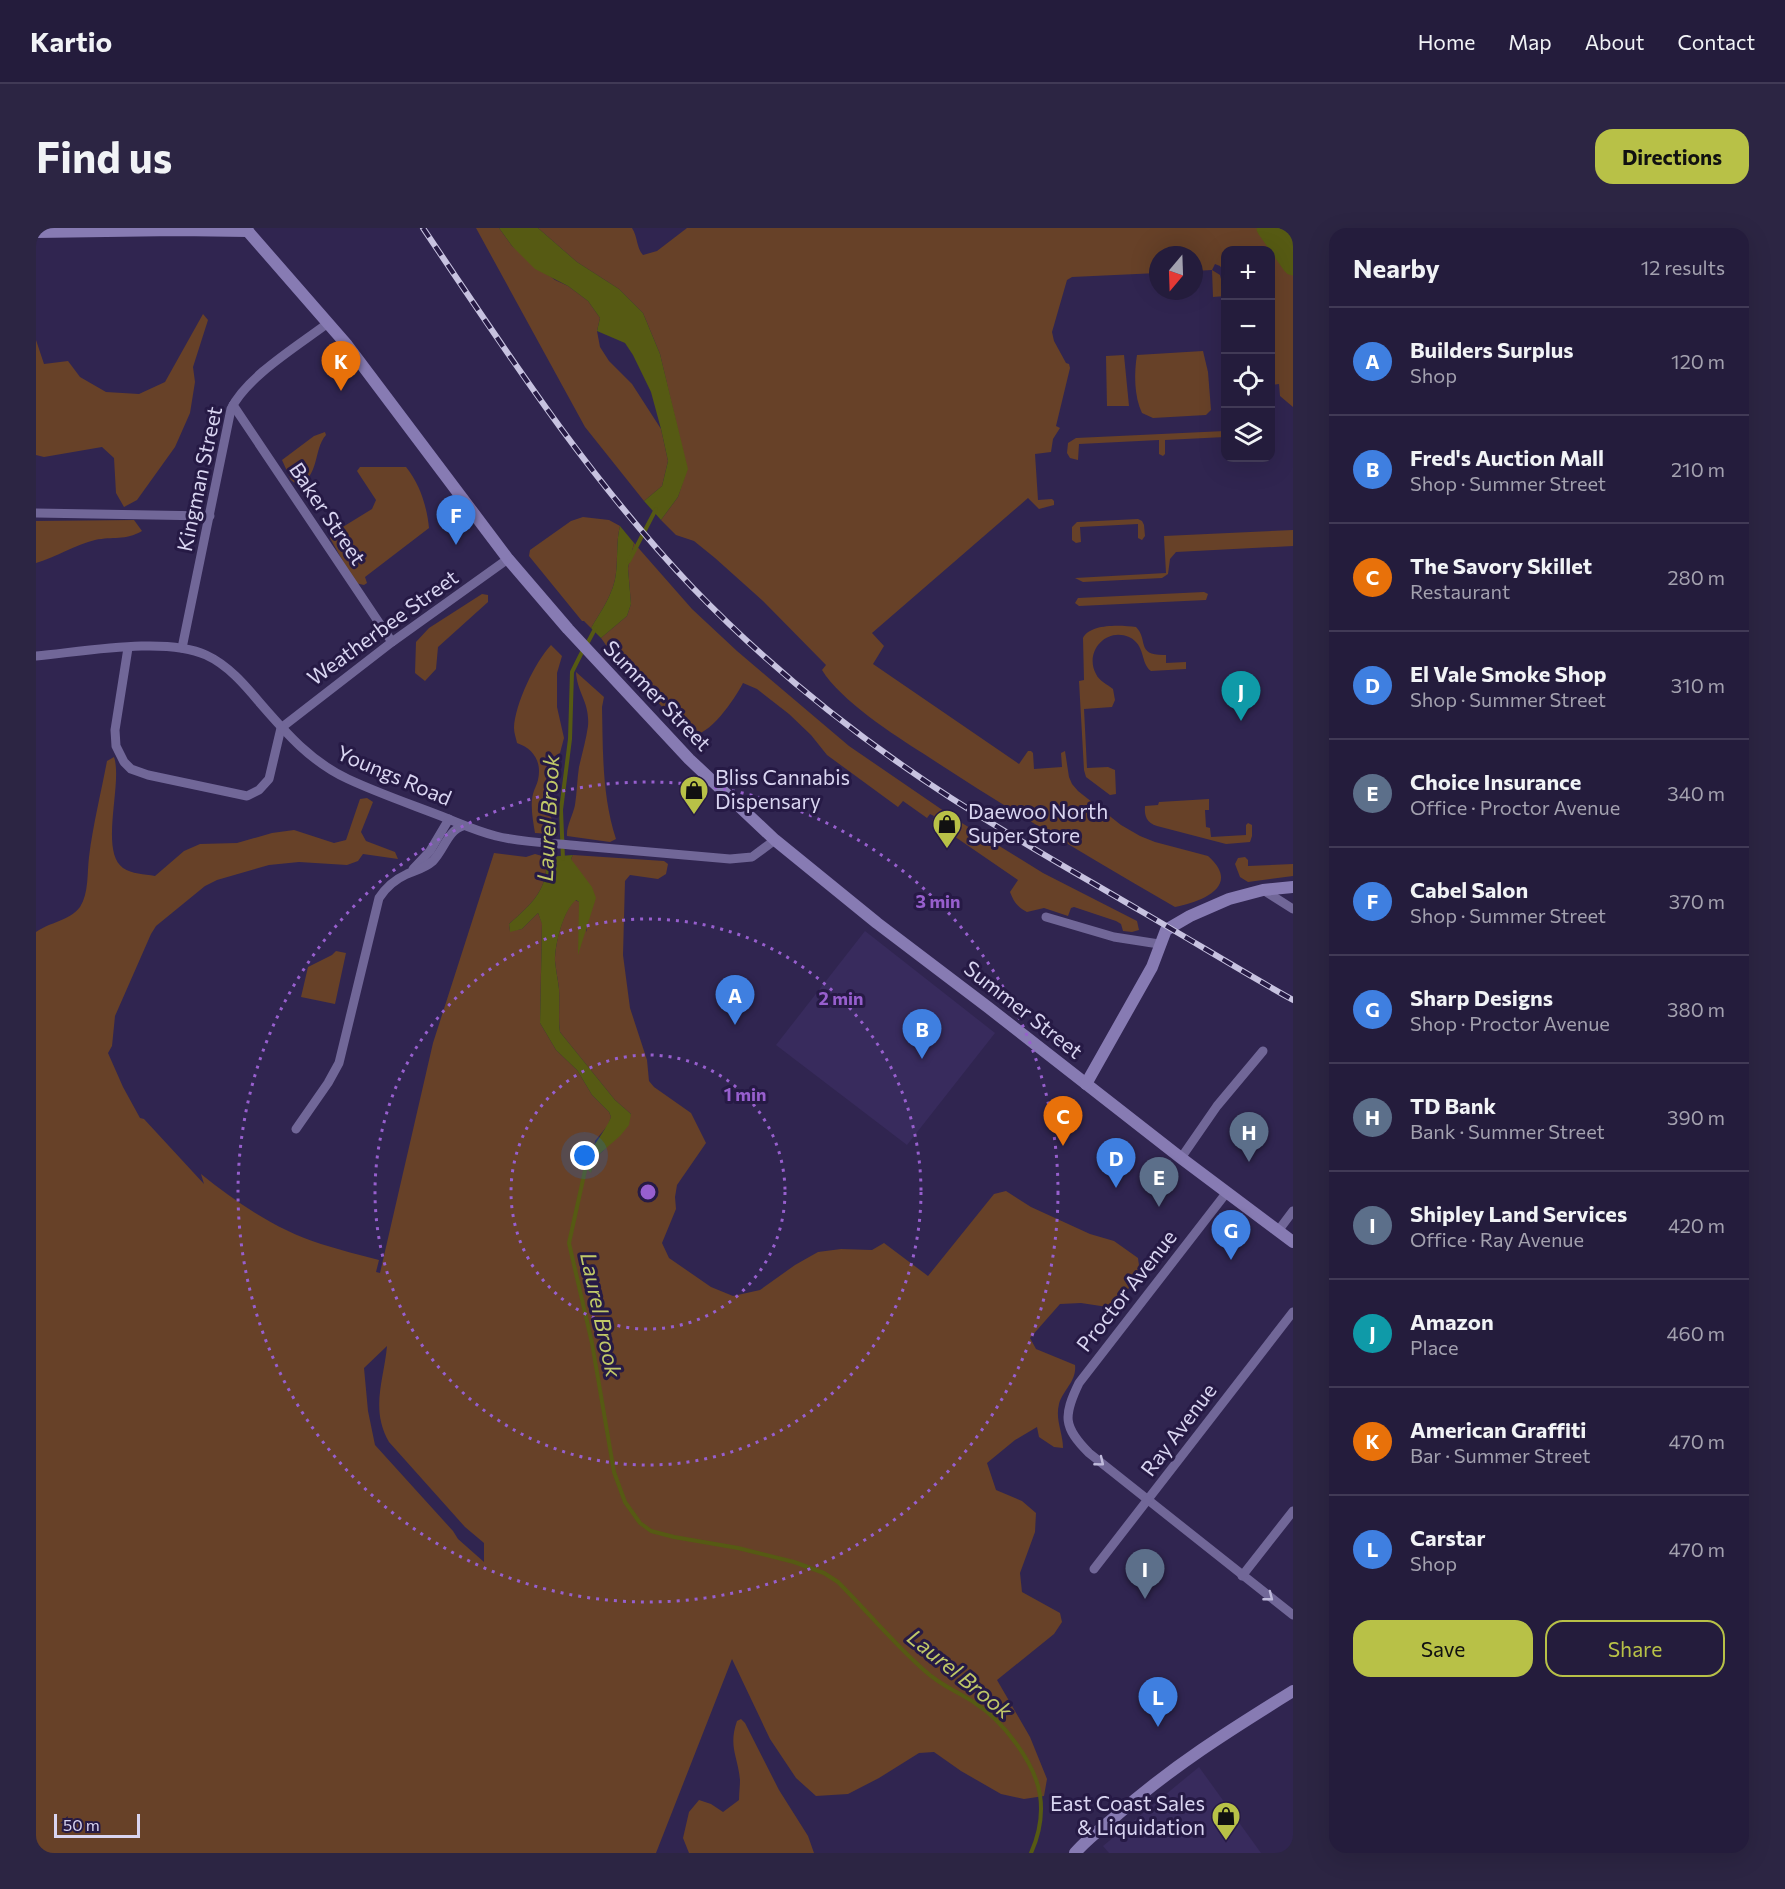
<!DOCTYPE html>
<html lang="en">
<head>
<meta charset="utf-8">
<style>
  :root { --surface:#241c3c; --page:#2c2543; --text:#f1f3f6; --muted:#a3a1af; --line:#413a56; --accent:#b8c147 }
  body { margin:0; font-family:Commissioner,sans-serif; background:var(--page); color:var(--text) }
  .controls { position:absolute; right:18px; top:18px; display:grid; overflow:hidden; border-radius:12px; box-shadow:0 6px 24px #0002 }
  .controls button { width:54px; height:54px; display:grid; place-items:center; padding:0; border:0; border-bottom:2px solid var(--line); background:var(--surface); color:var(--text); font:30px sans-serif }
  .compass { position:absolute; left:1113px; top:18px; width:54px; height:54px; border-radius:50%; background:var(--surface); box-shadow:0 6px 24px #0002; rotate:199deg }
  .scale { position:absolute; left:18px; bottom:15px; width:86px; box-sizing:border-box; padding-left:6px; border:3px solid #d9d5f1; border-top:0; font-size:16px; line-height:21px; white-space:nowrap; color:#d9d5f1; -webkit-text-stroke:4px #261a45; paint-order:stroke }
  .you { position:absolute; left:549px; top:928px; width:21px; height:21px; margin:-15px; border:4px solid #fff; border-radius:50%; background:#1a73e8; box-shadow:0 0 0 9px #1a73e833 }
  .badge { display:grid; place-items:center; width:39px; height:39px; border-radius:50%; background:var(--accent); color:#fff; font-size:20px; font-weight:700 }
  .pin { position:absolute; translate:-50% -50px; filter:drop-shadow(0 2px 3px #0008) }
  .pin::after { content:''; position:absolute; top:32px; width:21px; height:18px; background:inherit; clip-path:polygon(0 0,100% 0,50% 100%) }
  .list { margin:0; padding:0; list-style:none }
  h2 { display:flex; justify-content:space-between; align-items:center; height:78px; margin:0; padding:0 24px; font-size:26px }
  h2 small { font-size:20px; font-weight:400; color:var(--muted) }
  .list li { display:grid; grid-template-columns:39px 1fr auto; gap:18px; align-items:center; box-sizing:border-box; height:108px; padding:0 24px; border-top:2px solid var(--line) }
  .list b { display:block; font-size:22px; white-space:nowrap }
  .list p { margin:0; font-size:20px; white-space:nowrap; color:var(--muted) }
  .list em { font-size:20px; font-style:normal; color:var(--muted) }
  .actions { display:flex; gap:12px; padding:18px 24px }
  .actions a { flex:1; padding:14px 0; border:2px solid var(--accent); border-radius:18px; text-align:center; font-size:21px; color:var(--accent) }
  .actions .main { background:var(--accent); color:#111 }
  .icon { flex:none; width:33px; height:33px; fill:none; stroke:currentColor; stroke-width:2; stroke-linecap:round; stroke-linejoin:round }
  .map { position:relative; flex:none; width:1257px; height:1625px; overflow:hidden; border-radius:18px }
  header { display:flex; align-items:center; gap:36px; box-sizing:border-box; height:84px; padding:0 30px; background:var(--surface); border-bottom:2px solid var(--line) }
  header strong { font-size:28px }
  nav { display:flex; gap:33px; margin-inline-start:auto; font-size:21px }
  .intro { display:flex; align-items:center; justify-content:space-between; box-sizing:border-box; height:144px; padding:0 36px }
  h1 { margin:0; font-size:42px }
  .button { padding:15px 27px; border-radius:18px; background:var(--accent); color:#111; font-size:21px; font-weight:700 }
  main { display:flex; gap:36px; padding:0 36px }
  aside { flex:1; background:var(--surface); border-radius:18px; box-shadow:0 6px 24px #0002 }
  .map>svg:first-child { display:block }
  .built { fill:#382b5d }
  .green { fill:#674128; fill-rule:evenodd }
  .water { fill:#565a13 }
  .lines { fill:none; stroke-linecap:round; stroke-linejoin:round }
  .stream { stroke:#565a13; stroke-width:4 }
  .river { stroke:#565a13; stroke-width:21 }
  .street { stroke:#716798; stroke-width:9 }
  .secondary { stroke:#877bb3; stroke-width:12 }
  .rail-casing { stroke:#c7c2e0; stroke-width:6 }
  .rail { stroke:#261a45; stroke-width:4; stroke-dasharray:11; stroke-linecap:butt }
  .oneway { stroke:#bfbadb }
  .ring { fill:none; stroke:#975fce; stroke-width:3; stroke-dasharray:3 6 }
  .labels { text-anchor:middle; stroke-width:6; stroke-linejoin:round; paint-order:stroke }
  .street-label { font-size:21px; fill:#d9d5f1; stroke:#261a45 }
  .poi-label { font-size:21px; fill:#d9d5f1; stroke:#261a45; text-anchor:start }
  .water-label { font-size:22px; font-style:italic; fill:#c0c868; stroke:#261a45 }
  .centre { fill:#975fce; stroke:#261a45; stroke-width:3 }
  .ring-label { font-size:18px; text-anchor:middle; font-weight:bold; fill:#975fce; stroke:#261a45; stroke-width:6; stroke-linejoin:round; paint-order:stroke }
</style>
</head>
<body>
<header>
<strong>Kartio</strong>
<nav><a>Home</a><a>Map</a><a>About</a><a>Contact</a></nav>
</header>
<div class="intro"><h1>Find us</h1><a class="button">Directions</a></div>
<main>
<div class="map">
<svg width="1257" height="1625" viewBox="0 0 1257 1625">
  <rect width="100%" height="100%" fill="#302550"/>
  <g class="built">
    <path d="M829,703l130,102 -88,112 -131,-100z"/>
    <path d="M1163,1539l62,86h-152l-6,-7z"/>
  </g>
  <g class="green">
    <path d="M440,0h23l13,18 43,34 13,6 20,15 12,17 -3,13 3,16 9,14 23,23 29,45 7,32 -6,25 -18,15 -59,-74z"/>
    <path d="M502,0h94c6,9 4,19 11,27l14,-4 30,-23h574c11,11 24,19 32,32v147l-13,-11 -1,-12 -8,1 -1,-135h-44l-1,23 -5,-7 -5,-2 -3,6 8,5 5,21 -12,1 -1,-27 -18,1v-16h-36v18l-86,4 -5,3 -15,52 2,9 12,22 3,1 1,4 -14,58 4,2 -7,11 -2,13 -16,2 3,46 14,-1 2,2v4l-15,4 -11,-11 -156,135 12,13 -11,18 146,100 9,-13h3l2,2 1,16 28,-2 -1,-14 4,-2 4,26 3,7 6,7 43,34 19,11 15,6 53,14c34,30 -6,46 -33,51 -85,-49 -169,-99 -251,-153 -30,-19 -84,-54 -102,-84l4,-5 -63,-64 -48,-43 -21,-17 -18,-6 -15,-15 17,-23 9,-28 -27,-115 -17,-41 -24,-24 -42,-27z"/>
    <path d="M167,86l5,6 -15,47 2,15 -5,31 -15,34 -38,53 -13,7 -8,-14 -2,-35 -12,-11 -58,10 -8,-2v-115l8,24 24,-3 12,16 26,15 33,2 26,-12z"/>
    <path d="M1167,123l5,21 3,38 -5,5 -53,3 -11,-5c-8,-16 -8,-41 -5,-58z"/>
    <path d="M1088,127l5,51h-22l-1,-50z"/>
    <path d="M1189,203v6l-60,3v14l-2,2 -4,-2v-14l-80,4 -1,16 -8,-2 -3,-5 1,-10 8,-5z"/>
    <path d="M289,204l1,3c-13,14 -6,43 -29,50l-6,-5 -9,-20 32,-24z"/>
    <path d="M324,239h46c14,17 21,40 23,61l-64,49 2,6 -3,2 -9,-2 -25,-45 3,-5 39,-24 4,-9 -19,-29z"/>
    <path d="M547,289l26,3 11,6c-4,16 -2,31 -4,47 -2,20 -15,38 -25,55l-7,-7h-2l-53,-65 1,-6 41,-29z"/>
    <path d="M1102,291l4,2 2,4 1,11 -3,4 -4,-2v-14l-58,3 1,15 -5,1 -4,-3v-13l5,-5z"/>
    <path d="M98,292l8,11c-17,10 -29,5 -47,9 -18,4 -39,17 -59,23v-42z"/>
    <path d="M1257,302v16l-117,6 -6,7 -2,15 -6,4 -79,4 -8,-4 91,-5 -2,-37z"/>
    <path d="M598,315l58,66 45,42 112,95 108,74 86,53 94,48 2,9 -7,2 -9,-1 -2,-7 -5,-3 -42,-14 -3,1 -3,8 -24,-8 -17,4c-10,-5 -13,-10 -17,-20l8,-12 -86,-59 2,-5 -4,-2 -3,4 -24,-17 -5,6 -71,-52 -16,-20 -22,-21 -32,-25 -14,-6c-9,17 -33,53 -53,53l-83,-87 1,-1 -7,-10 26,-22 4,-12 -3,-36z"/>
    <path d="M1168,364l4,2 -2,6 -127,6 -4,-3 3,-5z"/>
    <path d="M446,366l6,1v7l-50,45 -2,22 -11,12 -10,-8 1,-31 13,-14z"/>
    <path d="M1100,399c13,13 -1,29 30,28v8l20,-1v7l-35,2c-11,-8 -5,-26 -22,-34 -23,-10 -45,15 -33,37 3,7 11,10 17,15l2,11 -3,7 -28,2 3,59 21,-1 7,3 1,24 -6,1 -24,-18 -2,-7 -5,-89 5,-1 -1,-42c7,-15 39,-13 53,-11z"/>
    <path d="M515,417l11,11 -5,17v34l7,31 -4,15 -12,16 -6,38 9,10 4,11 -2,6 -18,-1c-2,-12 -5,-27 -2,-39 1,-5 4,-9 5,-14 4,-18 -4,-31 -21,-37 -1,-5 -3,-10 -3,-15 1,-24 21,-66 37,-83z"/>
    <path d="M540,444l28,25 -2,10c1,45 0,89 14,132l-6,3 -43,-6c-1,-9 6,-21 8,-31 2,-13 2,-25 4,-38 3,-13 7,-27 9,-41 2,-24 -11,-33 -12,-54z"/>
    <path d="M78,529c9,26 -15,94 9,111 9,6 21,6 32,8l29,-25 16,-7 37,-1 35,-10 22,-3 40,13 12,-3 14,-41 7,-1 6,4 -12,30 5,9 29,11 3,7 -35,-5 -5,7 -11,4 -48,-3 -30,3 -52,15 -12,6 -49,40 -5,8 -36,82 -3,30 -4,7 15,34 17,31 4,1 60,65 -3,-10c36,29 76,56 120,70 19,6 39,11 58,16l-3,12 4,1 53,-230 61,-190 32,4 9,-3 11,3c3,32 -14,47 -37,67l1,7 12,-2 16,-16 4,10 -2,100 16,27 21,20 15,25 17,17 2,5 -3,8 -13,16 -4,31 5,-15 7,-6 28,-37 -16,-14 -55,-68c-2,-14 0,-28 -1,-43 -1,-9 -3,-18 -4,-28 0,-18 8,-49 20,-61l4,2v14l8,16 -16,-73 2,-4 91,6 4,3 -2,10 -8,5 -28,-4 -5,6 -2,74 7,53 17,52 2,21 5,6 37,26 15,30 -29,42 -2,12 1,12 -14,34 7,15 42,29 22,9 27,-6 35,-25 23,-13 23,-3 31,1 12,-7 44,33 66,-82 12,-3 25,16 59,27 24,7 24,17 2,15 -26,35 -33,-5 -21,1 -30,34 6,11 39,16c2,16 -12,25 -16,39 -4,16 4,29 4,44l-9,-1 -15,-10 -2,-10 -22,13 -28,23 9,27 26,11 14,12 -1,19 -15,41 2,19 38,21 2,9 -8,12 -57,46 33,57 17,42 -3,17 -20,3 -23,-5 -40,-23 -27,-19 -15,1 -40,25 -31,16 -32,2 -20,-18 -26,-39 -38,-80 -76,194h-620v-921c14,-10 33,-11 44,-25 9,-14 7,-34 9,-50 4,-32 12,-64 18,-96zM351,1118c-3,34 -17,63 2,96l76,85 19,16v19l-26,-23 -5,-8 -78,-86 -7,-34 -4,-43z"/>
    <path d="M1173,571v11h-4l1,17 4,1 1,9 35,-2v-10l2,-2 4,2v11l-2,6 -24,2 -69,-18c-10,-3 -13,-10 -12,-20l13,-1 1,-3z"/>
    <path d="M1209,629l3,3v6l45,-2v12l-45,6 -8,-5 -5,-13 3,-6z"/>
    <path d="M300,723l10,2 -11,51 -34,-7 7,-30 24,-12z"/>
    <path d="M705,1491l4,4 34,67 29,46 6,17h-125l-6,-15 6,-26 10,-12 12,4 12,8 16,-12c0,-7 1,-14 1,-20 -2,-24 -12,-33 -3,-59z"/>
  </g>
  <g class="water">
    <path d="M463,0h39l39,34 42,27 24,24 17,41 28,115 -10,28 -17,23 -17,-19 18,-15 6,-25 -7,-32 -10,-37 -18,-37 -8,-12 -28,-12 3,-13 -12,-17 -20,-15 -33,-17 -23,-23z"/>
    <path d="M1225,0h32v32c-8,-13 -21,-21 -32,-32z"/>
    <path d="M584,298l14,17 -6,25 3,36 -4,12 -26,22 -10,-10c10,-17 23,-35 25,-55 2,-16 0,-31 4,-47z"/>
    <path d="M537,627l-2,4 21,28 4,11 -18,57 1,-53 -3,-2c-13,11 -21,44 -21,61 1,10 3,19 4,28 1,15 -1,28 1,43l55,68 16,14 -2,11 -9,11 -24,21 -5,16 -9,-8c8,-16 23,-33 29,-48l-2,-5 -17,-17 -15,-25 -21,-20 -16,-27 2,-99 -4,-11 -16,16 -12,3 -1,-8c23,-20 40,-35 37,-67z"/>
  </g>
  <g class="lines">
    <g class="stream">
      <path d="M593,333l27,-52"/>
      <path d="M551,416l9,-17"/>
      <path d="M527,631l-2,-49 9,-71 2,-67 11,-22"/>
      <path d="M550,938l-17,77 23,100 22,129 11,30 15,21 11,8 23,6 64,11 56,14 30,11 14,9c29,29 56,62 87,89 15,14 33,21 50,32 27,17 60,59 65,92 3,20 -1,40 -9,58"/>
    </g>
    <path class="river" d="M1231,0l26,37"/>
    <g class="street">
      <path d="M197,177l159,237"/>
      <path d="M0,285l174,3"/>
      <path d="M92,420l-13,82 1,16 8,16 7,7 17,6 99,21 12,-6 10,-11 12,-51 111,-86 116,-83"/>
      <path d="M146,420l49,-239c15,-32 68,-64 97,-86"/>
      <path d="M0,428c45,-4 130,-20 170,-1 22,10 39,30 54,48 26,30 51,59 88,76 30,14 62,25 93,37 18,7 35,15 55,20 27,7 57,7 85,10 50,4 99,9 149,13l22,-2 23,-17"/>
      <path d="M377,641l17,-18 19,-32"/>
      <path d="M1227,662l30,19"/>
      <path d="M1010,689l68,20 45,7"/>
      <path d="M260,901l32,-46 11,-20 40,-165c7,-11 17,-19 28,-24 10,-4 18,-6 26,-13 11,-11 15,-31 30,-35"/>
      <path d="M1145,930l36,-52 46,-55"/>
      <path d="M1191,964l-148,191c-16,33 -16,44 10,70l204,162"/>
      <path d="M1242,1003l15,-20"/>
      <path d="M1058,1341l199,-257"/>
      <path d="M1206,1348l51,-65"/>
    </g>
    <g class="secondary">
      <path d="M209,0l102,117 161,214 60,70 121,130 86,81 102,83 112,85 192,150 112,84"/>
      <path d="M0,4l141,-2 71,1"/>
      <path d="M1050,856l66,-117 14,-37 24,-14 39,-17 34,-9 30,-3"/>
      <path d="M1039,1625c12,-14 27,-25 41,-37 55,-49 114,-86 177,-125"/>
    </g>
    <g class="rail-casing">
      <path id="rail" d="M387,0c84,125 166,251 270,360 77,80 165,150 258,210 61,39 125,75 188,112 52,30 102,61 154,90"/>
    </g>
    <use href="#rail" class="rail"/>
  </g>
  <defs><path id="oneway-chevron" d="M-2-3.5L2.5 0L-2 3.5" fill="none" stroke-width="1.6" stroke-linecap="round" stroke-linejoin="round" transform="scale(1.5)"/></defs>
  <g class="oneway">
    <use href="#oneway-chevron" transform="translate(1064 1234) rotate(39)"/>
    <use href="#oneway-chevron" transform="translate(1233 1369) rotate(38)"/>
  </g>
  <g class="ring">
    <circle cx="612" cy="964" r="137"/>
    <circle cx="612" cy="964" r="273"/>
    <circle cx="612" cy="964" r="410"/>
  </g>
  <defs>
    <g id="shop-pin" transform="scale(1.5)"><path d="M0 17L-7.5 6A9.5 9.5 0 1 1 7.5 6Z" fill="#b8c147" stroke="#261a45"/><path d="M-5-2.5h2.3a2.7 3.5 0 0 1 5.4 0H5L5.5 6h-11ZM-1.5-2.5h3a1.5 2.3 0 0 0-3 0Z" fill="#111"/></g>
  </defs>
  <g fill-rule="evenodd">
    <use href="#shop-pin" x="658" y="562"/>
    <use href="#shop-pin" x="911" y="596"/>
    <use href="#shop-pin" x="1190" y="1588"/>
  </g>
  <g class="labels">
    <g class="street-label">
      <text transform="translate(164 251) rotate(-78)" y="7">Kingman Street</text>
      <text transform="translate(291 286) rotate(56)" y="7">Baker Street</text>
      <text transform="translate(347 400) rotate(-36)" y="7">Weatherbee Street</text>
      <text transform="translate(621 468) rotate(46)" y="7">Summer Street</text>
      <text transform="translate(358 548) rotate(23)" y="7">Youngs Road</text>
      <text transform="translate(987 782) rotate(38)" y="7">Summer Street</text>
      <text transform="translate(1091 1063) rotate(-52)" y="7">Proctor Avenue</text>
      <text transform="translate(1143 1202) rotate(-53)" y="7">Ray Avenue</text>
    </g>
    <g class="poi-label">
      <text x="679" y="557">Bliss Cannabis<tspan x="679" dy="24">Dispensary</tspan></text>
      <text x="932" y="591">Daewoo North<tspan x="932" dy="24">Super Store</tspan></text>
      <text x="1169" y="1583" text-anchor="end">East Coast Sales<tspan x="1169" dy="24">&amp; Liquidation</tspan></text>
    </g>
    <g class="water-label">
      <text transform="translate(512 590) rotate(-87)" y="8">Laurel Brook</text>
      <text transform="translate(565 1087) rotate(78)" y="8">Laurel Brook</text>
      <text transform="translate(924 1446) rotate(39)" y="8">Laurel Brook</text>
    </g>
  </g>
  <circle cx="612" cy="964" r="9" class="centre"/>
  <g class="ring-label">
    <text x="902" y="680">3 min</text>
    <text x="805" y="777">2 min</text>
    <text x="709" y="873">1 min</text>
  </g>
</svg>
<div class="controls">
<button>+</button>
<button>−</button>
<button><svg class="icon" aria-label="locate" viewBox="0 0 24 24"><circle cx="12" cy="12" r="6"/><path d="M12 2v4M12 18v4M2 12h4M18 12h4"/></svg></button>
<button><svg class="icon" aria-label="layers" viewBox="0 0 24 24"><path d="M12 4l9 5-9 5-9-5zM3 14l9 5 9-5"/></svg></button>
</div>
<svg class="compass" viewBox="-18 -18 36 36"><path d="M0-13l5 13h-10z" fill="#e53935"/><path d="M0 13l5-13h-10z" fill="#a3a1af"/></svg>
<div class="scale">50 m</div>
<div class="you"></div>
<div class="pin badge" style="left:699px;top:797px;background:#3f7fe0">A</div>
<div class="pin badge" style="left:886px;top:831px;background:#3f7fe0">B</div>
<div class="pin badge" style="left:1027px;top:918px;background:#e8710a">C</div>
<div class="pin badge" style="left:1080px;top:960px;background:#3f7fe0">D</div>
<div class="pin badge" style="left:1123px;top:979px;background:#5c6f8a">E</div>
<div class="pin badge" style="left:420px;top:317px;background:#3f7fe0">F</div>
<div class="pin badge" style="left:1195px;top:1032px;background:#3f7fe0">G</div>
<div class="pin badge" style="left:1213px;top:934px;background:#5c6f8a">H</div>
<div class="pin badge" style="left:1109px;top:1371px;background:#5c6f8a">I</div>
<div class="pin badge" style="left:1205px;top:493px;background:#0f9aa8">J</div>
<div class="pin badge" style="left:305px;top:163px;background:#e8710a">K</div>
<div class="pin badge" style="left:1122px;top:1499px;background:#3f7fe0">L</div>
</div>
<aside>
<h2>Nearby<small>12 results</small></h2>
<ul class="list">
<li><span class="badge" style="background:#3f7fe0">A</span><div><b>Builders Surplus</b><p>Shop</p></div><em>120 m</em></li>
<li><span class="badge" style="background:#3f7fe0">B</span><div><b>Fred's Auction Mall</b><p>Shop · Summer Street</p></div><em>210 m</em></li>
<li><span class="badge" style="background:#e8710a">C</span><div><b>The Savory Skillet</b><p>Restaurant</p></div><em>280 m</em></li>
<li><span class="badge" style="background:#3f7fe0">D</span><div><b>El Vale Smoke Shop</b><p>Shop · Summer Street</p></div><em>310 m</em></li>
<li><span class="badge" style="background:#5c6f8a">E</span><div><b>Choice Insurance</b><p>Office · Proctor Avenue</p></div><em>340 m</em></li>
<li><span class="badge" style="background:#3f7fe0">F</span><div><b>Cabel Salon</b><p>Shop · Summer Street</p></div><em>370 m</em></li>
<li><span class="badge" style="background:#3f7fe0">G</span><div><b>Sharp Designs</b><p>Shop · Proctor Avenue</p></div><em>380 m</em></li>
<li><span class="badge" style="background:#5c6f8a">H</span><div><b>TD Bank</b><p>Bank · Summer Street</p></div><em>390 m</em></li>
<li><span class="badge" style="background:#5c6f8a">I</span><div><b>Shipley Land Services</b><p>Office · Ray Avenue</p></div><em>420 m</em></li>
<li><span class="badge" style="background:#0f9aa8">J</span><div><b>Amazon</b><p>Place</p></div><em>460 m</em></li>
<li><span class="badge" style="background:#e8710a">K</span><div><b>American Graffiti</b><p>Bar · Summer Street</p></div><em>470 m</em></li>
<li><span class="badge" style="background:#3f7fe0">L</span><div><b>Carstar</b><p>Shop</p></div><em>470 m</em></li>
</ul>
<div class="actions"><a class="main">Save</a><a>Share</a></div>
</aside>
</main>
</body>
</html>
